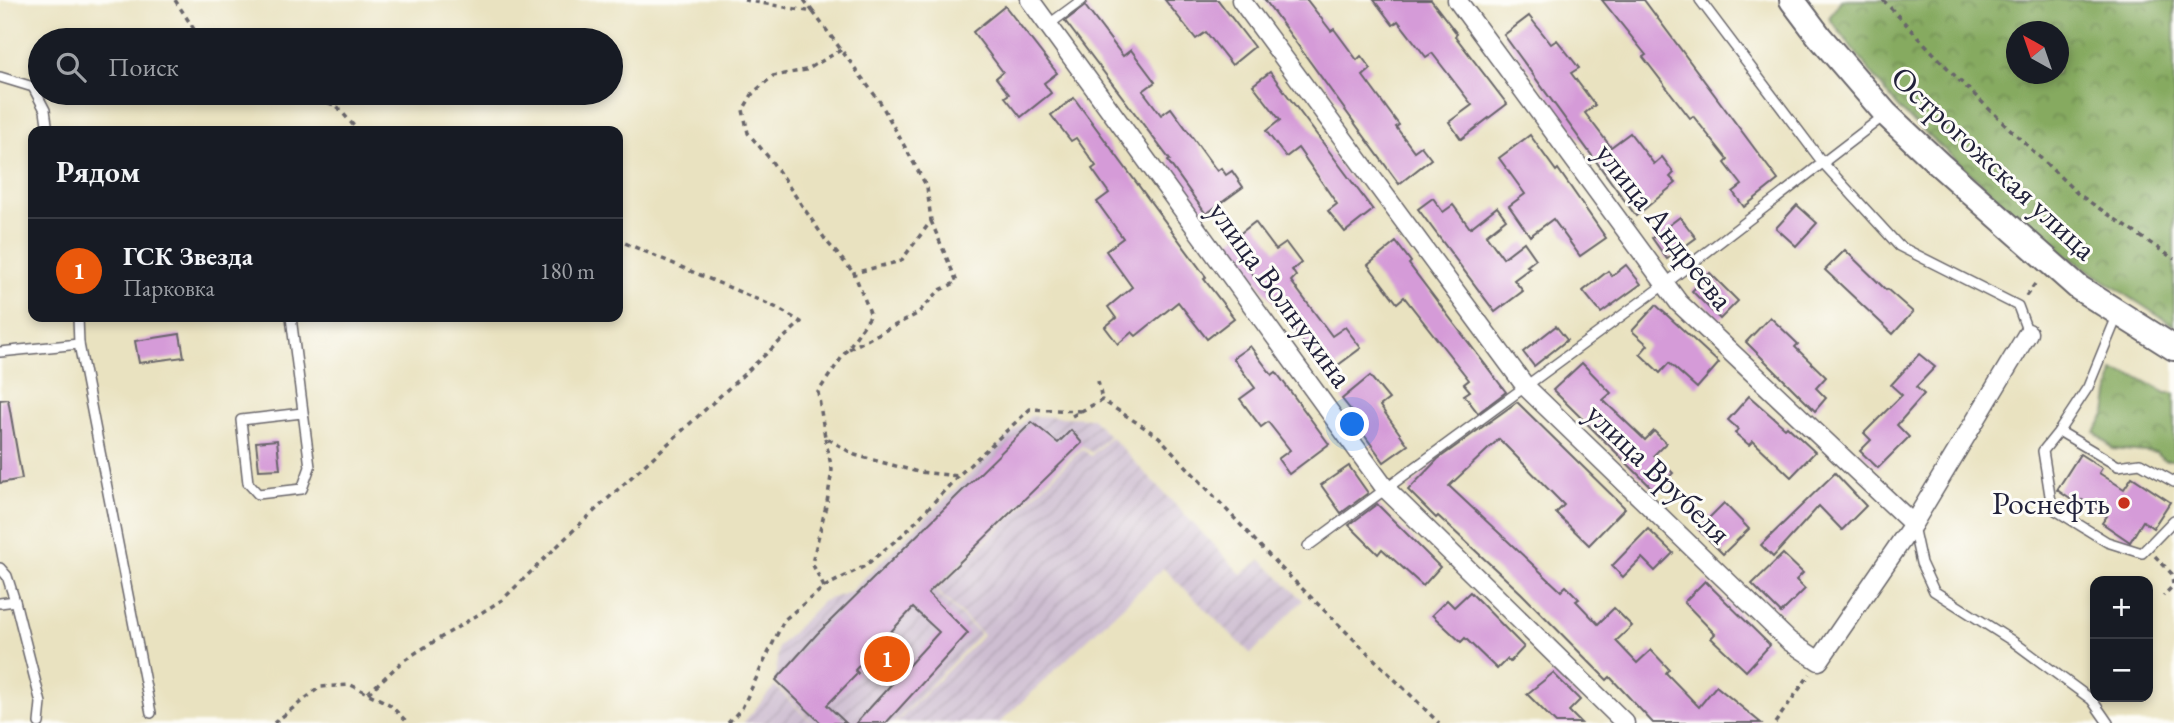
<!DOCTYPE html>
<html lang="ru">
<head>
<meta charset="utf-8">
<style>
  :root { --surface:#171b24; --page:#242831; --text:#f1f3f6; --muted:#9ea1a6; --line:#363941; --accent:#ea580c }
  body { margin:0; font-family:"EB Garamond",serif; background:var(--page); color:var(--text) }
  .controls { position:absolute; right:21px; bottom:21px; display:grid; overflow:hidden; border-radius:14px; box-shadow:0 4px 10px #0003 }
  .controls button { width:63px; height:63px; display:grid; place-items:center; padding:0; border:0; border-bottom:2px solid var(--line); background:var(--surface); color:var(--text); font:35px sans-serif }
  .compass { position:absolute; left:2006px; top:21px; width:63px; height:63px; border-radius:50%; background:var(--surface); box-shadow:0 4px 10px #0003; rotate:320deg }
  .you { position:absolute; left:1353px; top:425px; width:24px; height:24px; margin:-18px; border:5px solid #fff; border-radius:50%; background:#1a73e8; box-shadow:0 0 0 10px #1a73e833 }
  .badge { display:grid; place-items:center; width:46px; height:46px; border-radius:50%; background:var(--accent); color:#fff; font-size:23px; font-weight:700 }
  .pin { position:absolute; translate:-50% -50%; border:4px solid #fff; box-shadow:0 2px 7px #0006 }
  .list { margin:0; padding:0; list-style:none }
  h2 { display:flex; justify-content:space-between; align-items:center; height:91px; margin:0; padding:0 28px; font-size:30px }
  h2 small { font-size:23px; font-weight:400; color:var(--muted) }
  .list li { display:grid; grid-template-columns:46px 1fr auto; gap:21px; align-items:center; box-sizing:border-box; height:105px; padding:0 28px; border-top:2px solid var(--line) }
  .list b { display:block; font-size:26px; white-space:nowrap }
  .list p { margin:0; font-size:23px; white-space:nowrap; color:var(--muted) }
  .list em { font-size:23px; font-style:normal; color:var(--muted) }
  .icon { flex:none; width:38px; height:38px; fill:none; stroke:currentColor; stroke-width:2; stroke-linecap:round; stroke-linejoin:round }
  .map { position:relative; flex:none; width:2174px; height:723px; overflow:hidden }
  .search { position:absolute; background:var(--surface); box-shadow:0 4px 10px #0003; left:28px; top:28px; width:595px; height:77px; display:flex; align-items:center; gap:18px; box-sizing:border-box; padding:0 24px; border-radius:38px; color:var(--muted); font-size:26px }
  .panel { position:absolute; background:var(--surface); box-shadow:0 4px 10px #0003; left:28px; top:126px; width:595px; height:196px; border-radius:14px }
  .map>svg:first-child { display:block }
  .industrial { fill:url(#industrial-furrows) }
  .forest { fill:url(#forest-crowns); stroke:#54664e; stroke-width:2; fill-rule:evenodd }
  .building { fill:#d59bd8 }
  .lines { fill:none; stroke-linecap:round; stroke-linejoin:round }
  .lane-casing { stroke:#68656a; stroke-width:12 }
  .street-casing { stroke:#68656a; stroke-width:21 }
  .secondary-casing { stroke:#68656a; stroke-width:28 }
  .path { stroke:#68656a; stroke-width:3.5; stroke-dasharray:5 5; stroke-linecap:butt }
  .lane { stroke:#fff; stroke-width:9 }
  .street { stroke:#fff; stroke-width:18 }
  .secondary { stroke:#fff; stroke-width:24 }
  .poi-dot { fill:#c8321e; stroke:#fdfcf7; stroke-width:2.5 }
  .labels { text-anchor:middle; stroke-width:6; stroke-linejoin:round; paint-order:stroke }
  .street-label { font-size:32px; fill:#22223b; stroke:#fdfcf7 }
  .poi-label { font-size:32px; fill:#22223b; stroke:#fdfcf7; text-anchor:end }
</style>
</head>
<body>
<div class="map">
<svg width="2174" height="723" viewBox="0 0 2174 723">
  <defs>
    <pattern id="industrial-furrows" width="10" height="10" patternUnits="userSpaceOnUse" patternTransform="scale(1.75)"><rect width="10" height="10" fill="#cebed1"/><path d="M-1 1l2-2M0 10L10 0M9 11l2-2" fill="none" stroke="#b1a3b4"/></pattern>
    <pattern id="forest-crowns" width="20" height="18" patternUnits="userSpaceOnUse" patternTransform="scale(1.75)"><rect width="20" height="18" fill="#86aa60"/><path d="M2 6a3 3 0 1 1 6 0M12 15a3 3 0 1 1 6 0" fill="none" stroke="#6d8a50"/></pattern>
  </defs>
  <rect width="100%" height="100%" fill="#fdfcf7"/>
  <filter id="ink" filterUnits="userSpaceOnUse"><feTurbulence type="fractalNoise" baseFrequency=".0143" numOctaves="2"/><feDisplacementMap in="SourceGraphic" scale="14" xChannelSelector="R" yChannelSelector="G"/><feConvolveMatrix kernelMatrix="1 2 1 2 8 2 1 2 1" color-interpolation-filters="sRGB"/></filter>
  <filter id="wash" filterUnits="userSpaceOnUse"><feTurbulence type="fractalNoise" baseFrequency=".00686" numOctaves="4" result="noise"/><feDisplacementMap in="SourceGraphic" scale="28" xChannelSelector="R" yChannelSelector="G"/><feGaussianBlur stdDeviation="1.57" result="paint"/><feColorMatrix in="noise" values="0 0 0 0 0 0 0 0 0 0 0 0 0 0 0 0 0 1.4 0 .05"/><feComposite in="paint" operator="in"/></filter>
  <g filter="url(#wash)">
    <rect width="100%" height="100%" fill="#e9e2c0"/>
    <g class="industrial">
      <path d="M1030,416l62,2 17,18 -17,17 -10,-7 -148,144 46,44 -86,89h-81l-38,-40 3,-36 45,-46 27,-9z"/>
      <path d="M1111,437l130,137 20,-14 42,40 -52,54 -88,-86 -164,155h-103l87,-88 -47,-45 146,-141 9,7z"/>
      <path d="M775,686l37,37h-69z"/>
    </g>
    <g class="forest">
      <path d="M1841,0h333v326l-121,-79 -153,-137 -71,-92zM2016,32h42v42h-42z"/>
      <path d="M2113,371l24,6 29,16h8v67h-9l-9,-7 -43,-4 -18,-17 11,-19z"/>
    </g>
    <g id="blocks">
      <g class="building">
        <path d="M1165,0h53l36,47 -22,18 -26,-33 -10,7z"/>
        <path d="M1265,0h42l24,31 3,-2 23,31 4,-4 10,13 -8,7 36,49 -3,2 18,24 7,-5 10,13 -32,25z"/>
        <path d="M1374,0h57l26,34 -2,2 52,68 -46,35 -12,-17 23,-17 -40,-52 -6,4 -28,-36 -5,4z"/>
        <path d="M1602,0h42l134,180 -34,27 -11,-15 9,-7 -17,-22 3,-3 -35,-44 -3,2 -47,-61 3,-2z"/>
        <path d="M1005,6l52,67 -13,10 7,10 -30,24 -16,-20 4,-3 -13,-16 7,-6 -30,-40z"/>
        <path d="M1085,6l38,50 8,-6 24,32 -12,9 18,24 10,-7 46,63 4,-3 5,7 6,-4 11,16 -37,27 -38,-53 2,-1 -105,-139z"/>
        <path d="M1529,16l22,28 6,-4 22,28 -8,5 24,32 -10,8 26,34 19,-14 24,31 8,-7 12,16 -4,4 6,6 -40,33 -132,-181z"/>
        <path d="M1270,72l103,138 -28,22 -17,-21 9,-7 -39,-56 -12,9 -20,-26 14,-11 -27,-35z"/>
        <path d="M1074,98l132,179 -2,2 30,39 -27,21 -29,-37 -42,34 -4,-4 -14,12 -13,-17 11,-9 -8,-11 24,-20 -26,-36 17,-13 -26,-36 12,-9 -17,-24 4,-3 -20,-28 -5,3 -20,-26z"/>
        <path d="M1530,135l26,36 2,-2 48,69 -26,18 -27,-37 -23,17 -21,-30 16,-12 -26,-36z"/>
        <path d="M1433,198l10,14 10,-7 17,23 27,-21 9,12 -20,16 17,23 21,-16 12,17 -9,7 3,2 -16,12 9,11 -28,21 -77,-103z"/>
        <path d="M1797,205l20,18 -21,23 -20,-18z"/>
        <path d="M1680,217l16,21 -29,21 -15,-21z"/>
        <path d="M1255,222l21,28 10,-7 15,20 -9,7 4,6 -5,5 41,55 13,-9 16,21 -35,26 -97,-132z"/>
        <path d="M1396,242l15,20 -2,2 97,128 -28,21 -14,-18 6,-4 -6,-7 5,-4 -65,-83 -7,6 -29,-38z"/>
        <path d="M1845,250l41,40 1,-1 26,23 -20,22 -68,-64z"/>
        <path d="M1626,265l15,19 -40,29 -18,-22 25,-20 4,5z"/>
        <path d="M1710,273l28,28 -18,18 -28,-28z"/>
        <path d="M1656,305l63,58 -22,25 -28,-25 -9,10 -20,-19 8,-9 -16,-14z"/>
        <path d="M1770,317l28,27 -3,3 31,30 -10,11 10,10 -11,13 -69,-69z"/>
        <path d="M1556,326l11,14 -33,26 -11,-14z"/>
        <path d="M180,334l4,23 -45,6 -4,-22z"/>
        <path d="M1250,346l22,29 4,-3 53,72 -40,30 -11,-15 12,-9 -22,-28 -7,5 -21,-28 15,-11 -22,-30z"/>
        <path d="M1919,354l16,13 -19,20 8,7 -27,31 12,12 -31,31 -18,-17 11,-11 -7,-7 38,-38 -11,-10z"/>
        <path d="M1582,363l29,30 -8,7 42,40 9,-9 12,12 -12,12 19,18 -18,18 -102,-101z"/>
        <path d="M1370,376l19,23 -9,7 28,39 -24,17 -22,-30 4,-3 -24,-30z"/>
        <path d="M1749,396l36,32 2,-2 28,26 -24,25 -38,-36 -4,4 -14,-12 3,-4 -10,-9z"/>
        <path d="M8,399l14,80 -22,4v-83z"/>
        <path d="M1517,402l108,106 -36,37 -33,-32 8,-8 -65,-66 -50,47 112,105 5,-5 13,13 -3,2 22,23 16,-16 18,18 -16,15 21,22 14,-13 18,19 -3,4 33,34 17,-21 45,37h-108l-43,-46 -3,3 -86,-87 -83,-77 -2,2 -28,-28 30,-31z"/>
        <path d="M1032,422l26,21 13,-13 11,13 -154,150 40,40 -82,90h-30l83,-91 -26,-24 -58,62 3,3 -31,32 19,18h-25l-45,-43 41,-46z"/>
        <path d="M277,440l3,29 -21,1 -3,-28z"/>
        <path d="M2080,454l22,14 -3,5 25,16 8,-12 38,25 -17,26 -10,-7 -13,21 -28,-19 5,-7 -25,-16 -3,5 -22,-15z"/>
        <path d="M1349,466l19,27 -27,20 -20,-28z"/>
        <path d="M1835,473l31,33 -24,24 -23,-24 -46,51 -12,-12z"/>
        <path d="M1724,503l25,26 -26,25 -25,-25z"/>
        <path d="M1377,504l63,63 -17,19 -41,-37 -4,5 -29,-29z"/>
        <path d="M1648,529l25,24 -18,18 -13,-13 -19,19 -11,-11z"/>
        <path d="M1783,554l20,19 -7,7 9,9 -24,24 -29,-29z"/>
        <path d="M1705,581l65,64 -24,26 -35,-33 4,-4 -31,-32z"/>
        <path d="M1470,592l54,55 -14,15 -3,-3 -10,10 -32,-31 -4,4 -29,-27 15,-15 7,7z"/>
        <path d="M1553,673l27,27 -11,11 12,12h-25l-29,-29z"/>
      </g>
    </g>
  </g>
  <g filter="url(#ink)">
    <use href="#blocks" fill-opacity="0" stroke="#68656a" stroke-width="2"/>
    <g class="lines">
      <g class="lane-casing">
        <g id="lane">
          <path d="M1700,0l123,163 76,83 119,60 10,27"/>
          <path d="M1048,25l34,-25"/>
          <path d="M0,77l33,10 12,23 3,21"/>
          <path d="M2118,314l-30,73 -29,44 59,35 22,-3 34,19"/>
          <path d="M78,317l1,27 72,369"/>
          <path d="M291,317l19,150 -8,22 -44,5 -10,-11 -7,-63 61,-7"/>
          <path d="M0,352l79,-8"/>
          <path d="M2059,431l-16,20 9,57 55,34 35,11 32,-33"/>
          <path d="M1913,526l8,37 13,28 77,49 81,60 16,23"/>
          <path d="M1308,546l357,-262 220,-169"/>
          <path d="M0,568l7,8 8,25 26,102 -2,20"/>
          <path d="M0,603l15,-2"/>
        </g>
      </g>
      <g class="street-casing">
        <g id="street">
          <path d="M1030,0l355,488 240,235"/>
          <path d="M1241,0l285,387 263,254 30,20 94,-137 115,-191"/>
          <path d="M1457,0l222,303 234,221"/>
        </g>
      </g>
      <g class="secondary-casing">
        <path id="secondary" d="M1792,0l27,36 67,78 54,51 139,123 95,60"/>
      </g>
      <g class="path">
        <path d="M175,0l26,40"/>
        <path d="M744,0l69,12 -9,-12"/>
        <path d="M1883,0l76,80 119,114 96,65"/>
        <path d="M813,12l67,90 47,85 4,34 -30,40 -47,12 17,42 -53,77 7,45 30,18 63,17 40,4"/>
        <path d="M841,50l-35,20 -33,6 -20,17 -10,17 5,23 22,26 57,83 27,31"/>
        <path d="M300,93l37,13 21,25"/>
        <path d="M2026,296l12,-16"/>
        <path d="M849,349l68,-35 23,-24 17,-8 -26,-61"/>
        <path d="M1098,381l4,19"/>
        <path d="M1072,416l30,-16 57,37 117,126 163,160"/>
        <path d="M2155,556l17,18 1,12 -10,10"/>
        <path d="M824,587l-12,-24 15,-61 5,-32 -7,-33"/>
        <path d="M368,693l36,-33 98,-60 76,-74 223,-204 -26,-15 -157,-67"/>
        <path d="M274,723l46,-36 31,-2 38,19 19,19"/>
        <path d="M728,723l14,-15 42,-88 40,-33 41,-21 42,-35 51,-55 72,-67 51,2"/>
        <path d="M1775,723l35,-49"/>
      </g>
      <use href="#lane" class="lane"/>
      <use href="#street" class="street"/>
      <use href="#secondary" class="secondary"/>
    </g>
  </g>
  <circle class="poi-dot" cx="2124" cy="503" r="7"/>
  <g class="labels">
    <g class="street-label">
      <text transform="translate(1994 163) rotate(43)" y="11">Острогожская улица</text>
      <text transform="translate(1665 226) rotate(52)" y="11">улица Андреева</text>
      <text transform="translate(1281 294) rotate(54)" y="11">улица Волнухина</text>
      <text transform="translate(1659 473) rotate(44)" y="11">улица Врубеля</text>
    </g>
    <g class="poi-label">
      <text x="2110" y="514">Роснефть</text>
    </g>
  </g>
</svg>
<div class="controls">
<button>+</button>
<button>−</button>
</div>
<svg class="compass" viewBox="-18 -18 36 36"><path d="M0-13l5 13h-10z" fill="#e53935"/><path d="M0 13l5-13h-10z" fill="#9ea1a6"/></svg>
<div class="you"></div>
<div class="pin badge" style="left:887px;top:659px">1</div>
<div class="search"><svg class="icon" aria-label="search" viewBox="0 0 24 24"><circle cx="10" cy="10" r="6"/><path d="M15 15l6 6"/></svg>Поиск</div>
<section class="panel">
<h2>Рядом<small></small></h2>
<ul class="list">
<li><span class="badge">1</span><div><b>ГСК Звезда</b><p>Парковка</p></div><em>180 m</em></li>
</ul>
</section>
</div>
</body>
</html>
